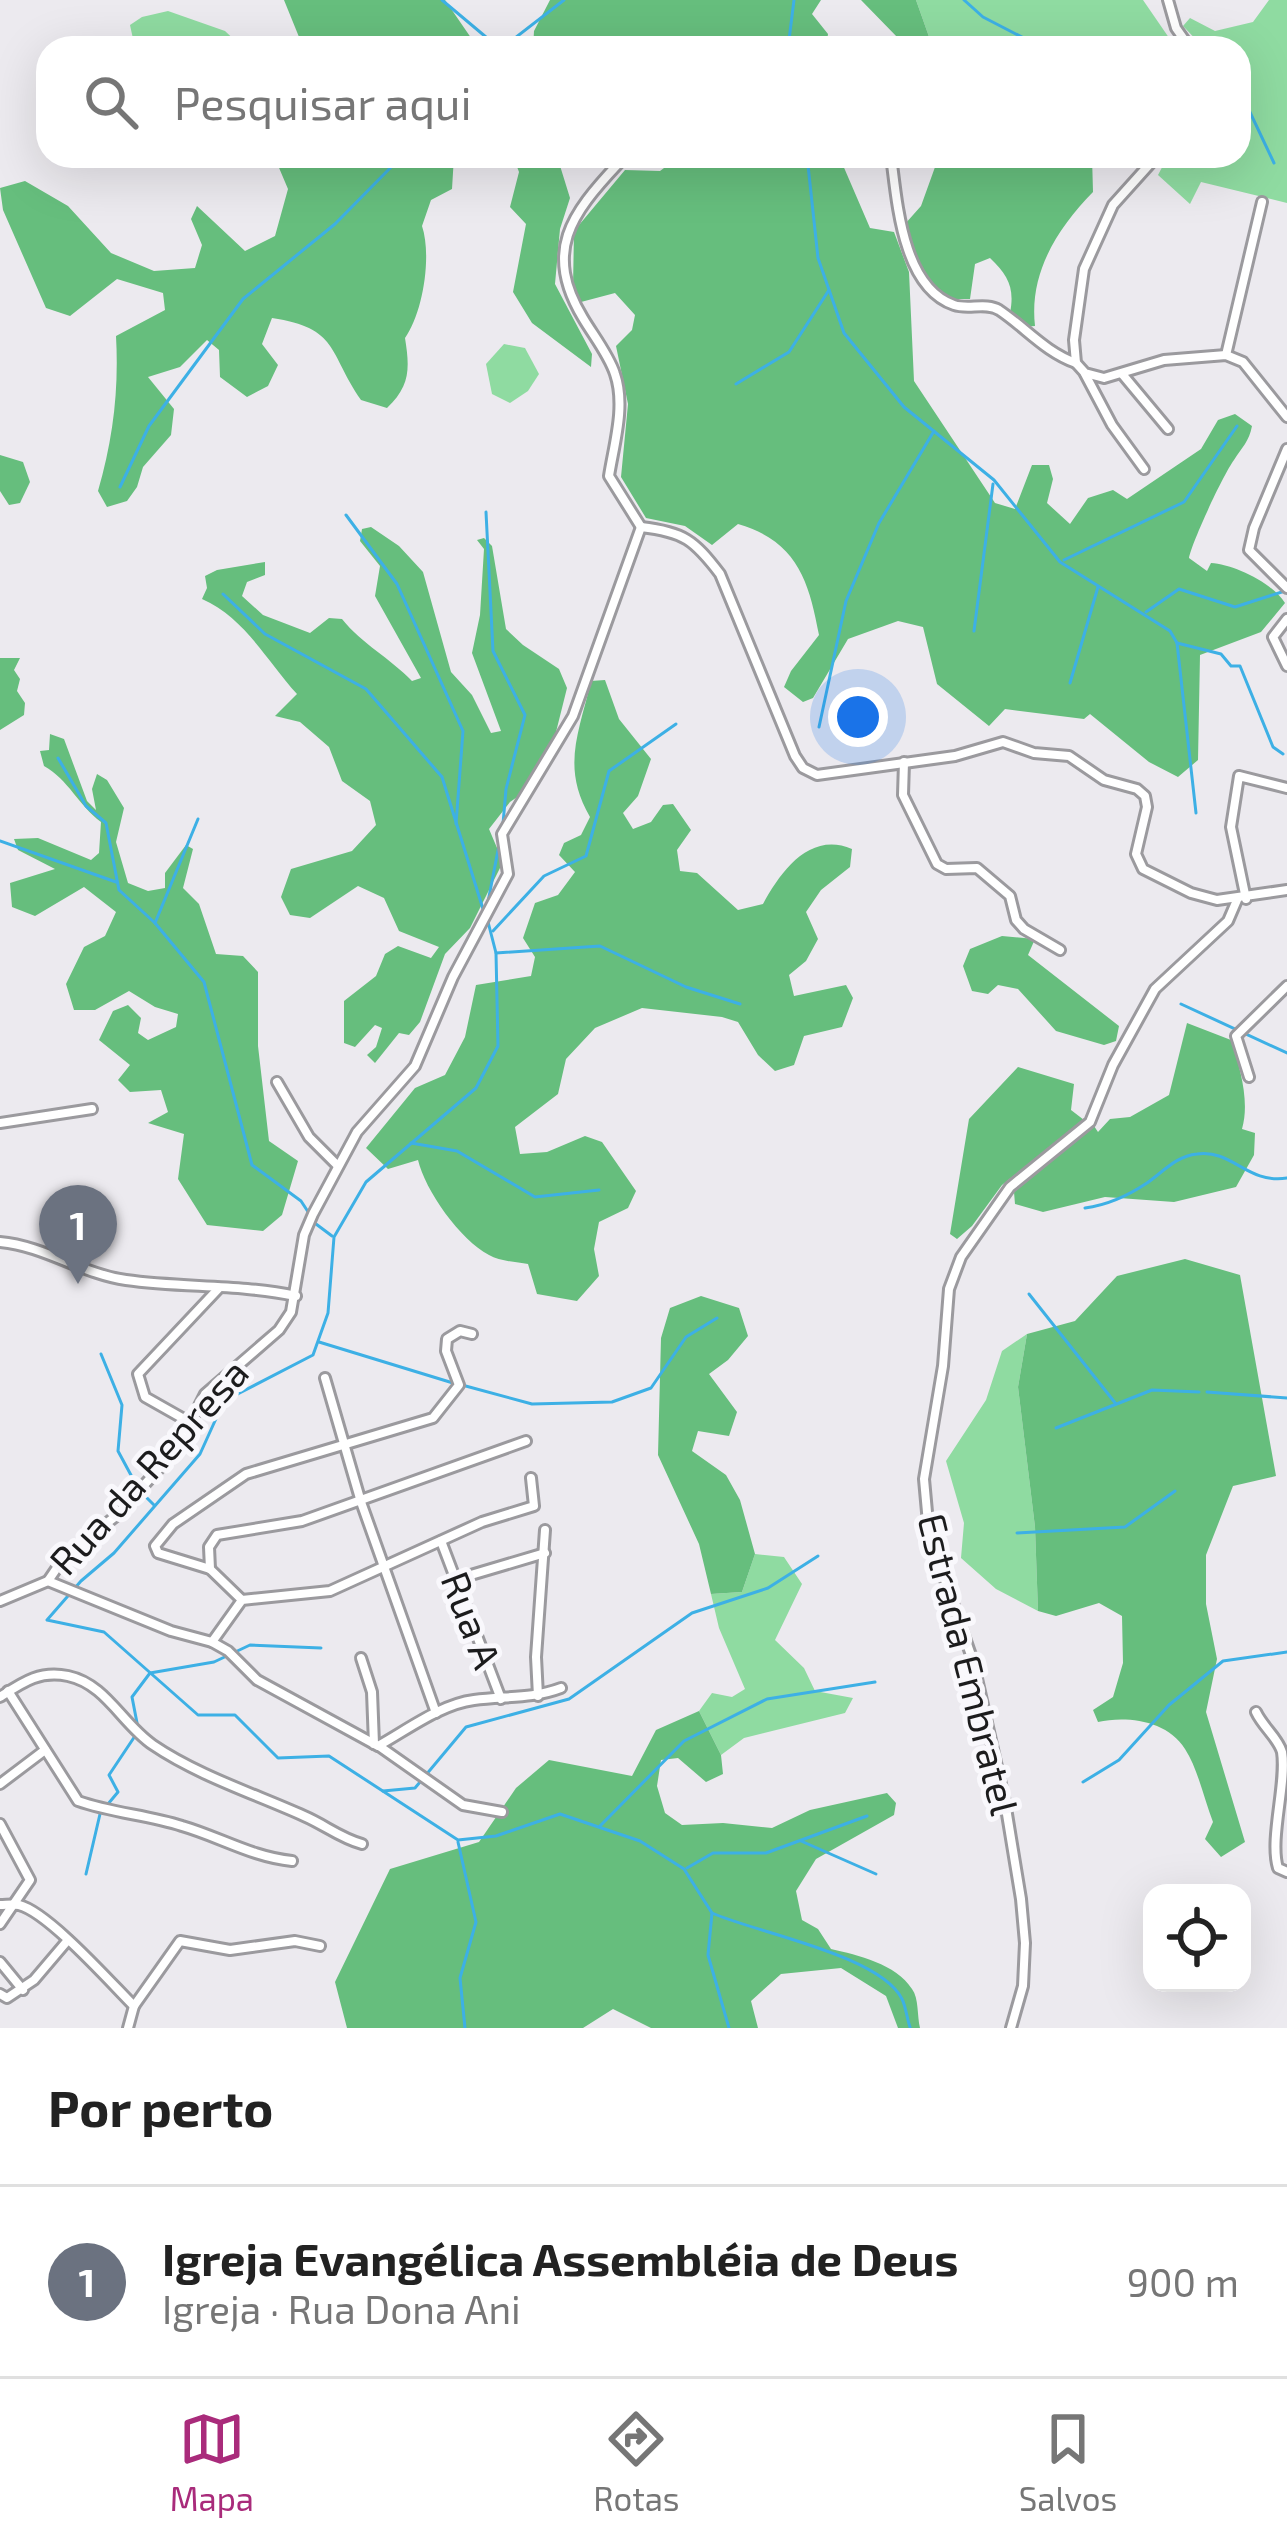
<!DOCTYPE html>
<html lang="pt">
<head>
<meta charset="utf-8">
<style>
  :root { --surface:#fff; --page:#f2f2f2; --text:#222; --muted:#767676; --line:#e0e0e0; --accent:#a92b7b }
  body { margin:0; font-family:"Exo 2",sans-serif; background:var(--page); color:var(--text) }
  .controls { position:absolute; right:36px; bottom:36px; display:grid; overflow:hidden; border-radius:24px; box-shadow:0 12px 48px #0002 }
  .controls button { width:108px; height:108px; display:grid; place-items:center; padding:0; border:0; border-bottom:3px solid var(--line); background:var(--surface); color:var(--text); font:60px sans-serif }
  .you { position:absolute; left:858px; top:717px; width:42px; height:42px; margin:-30px; border:9px solid #fff; border-radius:50%; background:#1a73e8; box-shadow:0 0 0 18px #1a73e833 }
  .badge { display:grid; place-items:center; width:78px; height:78px; border-radius:50%; background:var(--accent); color:#fff; font-size:39px; font-weight:700 }
  .pin { position:absolute; translate:-50% -99px; filter:drop-shadow(0 3px 6px #0008) }
  .pin::after { content:''; position:absolute; top:63px; width:42px; height:36px; background:inherit; clip-path:polygon(0 0,100% 0,50% 100%) }
  .list { margin:0; padding:0; list-style:none }
  h2 { display:flex; justify-content:space-between; align-items:center; height:156px; margin:0; padding:0 48px; font-size:51px }
  h2 small { font-size:39px; font-weight:400; color:var(--muted) }
  .list li { display:grid; grid-template-columns:78px 1fr auto; gap:36px; align-items:center; box-sizing:border-box; height:192px; padding:0 48px; border-top:3px solid var(--line) }
  .list b { display:block; font-size:45px; white-space:nowrap }
  .list p { margin:0; font-size:39px; white-space:nowrap; color:var(--muted) }
  .list em { font-size:39px; font-style:normal; color:var(--muted) }
  .icon { flex:none; width:66px; height:66px; fill:none; stroke:currentColor; stroke-width:2; stroke-linecap:round; stroke-linejoin:round }
  .map { position:relative; flex:none; width:1287px; height:2028px; overflow:hidden }
  .search { position:absolute; background:var(--surface); box-shadow:0 12px 48px #0002; left:36px; right:36px; top:36px; height:132px; display:flex; align-items:center; gap:30px; box-sizing:border-box; padding:0 42px; border-radius:36px; color:var(--muted); font-size:45px }
  .sheet { height:348px; background:var(--surface) }
  nav { display:flex; justify-content:space-around; align-items:center; box-sizing:border-box; height:168px; border-top:3px solid var(--line); background:var(--surface); font-size:33px; color:var(--muted) }
  nav a { display:grid; justify-items:center; gap:6px }
  nav .on { color:var(--accent) }
  .map>svg:first-child { display:block }
  .green { fill:#8fdba1 }
  .forest { fill:#66be7d }
  .lines { fill:none; stroke-linecap:round; stroke-linejoin:round }
  .stream { stroke:#3db0e5; stroke-width:3 }
  .minor-casing { stroke:#9b9a9e; stroke-width:14 }
  .minor { stroke:#fff; stroke-width:8 }
  .labels { text-anchor:middle; stroke-width:10; stroke-linejoin:round; paint-order:stroke }
  .street-label { font-size:39px; fill:#1c1c1d; stroke:#f9f8fc }
</style>
</head>
<body>
<div class="map">
<svg width="1287" height="2028" viewBox="0 0 1287 2028">
  <rect width="100%" height="100%" fill="#eceaef"/>
  <g class="green">
    <path d="M916,0h227l33,48h-243z"/>
    <path d="M1269,0h18v203l-86,-21 -11,22 -32,-29 10,-19h71v-108h-35l-21,-22 7,-8 25,13 38,-9z"/>
    <path d="M168,11l57,20 18,17h-108l-5,-23 12,-8z"/>
    <path d="M504,344l21,4 14,26 -11,17 -18,12 -18,-9 -6,-30z"/>
    <path d="M1027,1334l-9,53 17,140 3,84 -42,-22 -35,-31 3,-35 -18,-62 40,-61 16,-49z"/>
    <path d="M755,1554l29,3 18,27 -27,56 29,28 11,23 38,7 -8,15 -101,25 -23,17 -22,-44 13,-18 20,4 13,-8 -26,-61 -8,-34 31,-2z"/>
  </g>
  <g class="forest">
    <path d="M284,0h161l33,48h-161l-18,-11z"/>
    <path d="M550,0h271l-9,14 16,20 -2,14h-293l1,-17z"/>
    <path d="M861,0h55l17,48h-33l-2,-10z"/>
    <path d="M274,156h180l-2,33 -21,11 -9,26c10,30 1,87 -17,112 5,31 5,48 -18,70l-26,-8c-33,-48 -22,-72 -89,-82l-10,26 16,21 -10,21 -21,11 -27,-20 -1,-27 -12,-10 -27,27 -32,10 26,32 -3,26 -28,32 -6,20 -10,14 -20,6 -9,-16c15,-52 21,-100 18,-155l49,-26 -2,-17 -46,-14 -47,37 -24,-8 -43,-98 -3,-22 25,-7 43,25 43,47 43,18 41,-3 7,-23 -11,-26 6,-13 48,45 30,-15 13,-47z"/>
    <path d="M513,156h44l13,42 -10,31 -5,55 37,70 -1,13 -59,-44 -19,-31 13,-68 -16,-17 9,-35z"/>
    <path d="M680,156h159l31,72 24,4 15,40 5,109 81,122 20,6 17,-44h17l4,14 -6,24 23,21 18,-26 25,-8 14,9 74,-50 17,-29 17,-6 17,12c-3,16 -10,21 -18,34 -11,15 -42,82 -45,98l18,13 4,-8c22,1 62,20 74,40l-24,29 -61,23 -2,105 -20,17 -29,-15 -59,-48 -6,5 -79,-10 -16,17 -52,-42 -14,-57 -25,-6 -50,18 -35,59 -10,4 -19,-15 7,-16 28,-36c-10,-54 -22,-94 -81,-111l-26,21 -27,-19 -39,-8 -25,-41 7,-73 -12,-58 16,-16 3,-15 -20,-22 -34,9 -8,-14 1,-57 51,-61 35,1z"/>
    <path d="M939,156h30l8,8 7,-8h108l1,36c-36,37 -64,81 -58,134l-13,1 -12,-14c5,-25 -2,-38 -20,-55l-15,6 -5,35h-23l-28,-32 -14,-43 16,-18z"/>
    <path d="M0,455l23,7 7,20 -10,21 -11,2 -9,-14z"/>
    <path d="M371,527l28,19 24,26 28,100 21,23 19,38 10,-2 -29,-78 8,-38 4,-66 -7,-9 7,-2 8,8 14,83 17,16 36,24 8,19 -16,64 -18,34 -23,16 -21,27 14,33 -33,66 -25,26 -25,68 -11,13 -10,-2 -24,30 -8,-8 9,-8 6,-19 -7,-3 -20,22 -11,-4v-42l32,-25 9,-22 13,-8 33,12 8,-11 -40,-16 -15,-33 -26,-12 -48,32 -20,-3 -9,-18 10,-28 61,-18 24,-26 -6,-24 -28,-20 -13,-34 -29,-25 -25,-6 22,-22c-31,-34 -52,-76 -95,-95l5,-11 -2,-12 12,-6 48,-8v13l-18,7 -5,14 21,19 47,18 19,-15 13,1c20,25 48,39 70,62l9,-3 -46,-82 5,-30 -20,-25 2,-12z"/>
    <path d="M0,658h20l-6,12 6,9 -3,12 8,12 -1,12 -24,15z"/>
    <path d="M605,680l14,39 32,40 -13,37 -15,17 10,16 18,-7 12,-17 10,-1 18,26 -14,20 3,21 17,2 41,37 25,-6c18,-33 47,-73 89,-55l-2,18 -29,23 -15,22 12,27 -12,22 -17,14 5,21 52,-11 7,13 -11,29 -38,9 -10,29 -19,6 -17,-16 -20,-33 -16,-5 -80,-9 -47,20 -29,31 -8,35 -43,33 5,27 27,-2 38,-16 17,6 34,49 -8,17 -29,14 -5,27 5,27 -22,25 -40,-7 -9,-30c-12,-2 -29,-3 -39,-9 -29,-15 -64,-65 -71,-95l-30,9 -22,-21 49,-60 30,-13 20,-38 11,-52 55,-9 4,-19 -12,-19 12,-35 23,-8 17,-23 -16,-17 5,-12 17,-8 9,-18c-29,-50 -11,-84 1,-136z"/>
    <path d="M50,734l14,5 23,62 9,9 -4,-21 5,-15 10,6 17,28 -8,34 12,41 20,8 17,-3v-15l21,-28 7,4 -10,39 16,16 17,50 27,2 15,16v74l11,95 29,20 -16,54 -19,16 -56,-6 -29,-46 6,-45 -36,-11 20,-11 -7,-22 -31,2 -12,-12 12,-15 -31,-25 14,-29 15,-6 13,13 -3,15 10,7 28,-13 2,-13 -23,-7 -26,-16 -34,19h-21l-8,-26 18,-37 21,-11 11,-24 -32,-25 -49,29 -23,-9 -2,-24 45,-14 -37,-19 -4,-11 24,-1 53,22 8,-7 2,-31c-23,-17 -32,-42 -57,-56l-4,-15 9,-1z"/>
    <path d="M1002,936l33,3 -7,16 91,71 -3,15 -12,4 -48,-14 -38,-42 -20,-4 -10,9 -16,-3 -9,-25 7,-17z"/>
    <path d="M1187,1023l44,17c9,27 19,62 11,89l13,4 -1,22 -18,32 -62,15 -69,-5 -62,15 -28,-8 -1,-12 80,-66 4,6 12,-13 20,-2 39,-22z"/>
    <path d="M1018,1067l56,17 -3,26 13,10 -82,65 -30,41 -15,13 -7,-5 19,-115z"/>
    <path d="M1185,1259l55,16 36,201 -43,10 -27,69v49l11,55 -11,53 39,130 -24,15 -16,-18 8,-17c-9,-23 -15,-53 -28,-73 -18,-29 -59,-33 -87,-27l-5,-12 20,-13 10,-34 -1,-47 -23,-13 -43,13 -18,-5 -3,-84 -17,-140 9,-53 48,-13 42,-45z"/>
    <path d="M701,1296l38,12 9,28 -20,24 -19,14 28,38 -8,24 -31,-5 -6,20 34,24 14,25 15,54 -13,38 -31,2 -12,-50 -41,-89 3,-117 9,-30z"/>
    <path d="M699,1711l22,44 2,19 -17,8 -28,-24 -17,2 -4,26 8,27 17,12 41,-2 49,5 38,-18 77,-17 9,10 -2,12 -78,44 -20,32 6,29 16,9 13,20c27,6 65,15 81,40 7,9 5,27 8,39h-22l-12,-32 -45,-28 -60,6 -30,27 7,27h-107l-38,-19 -30,19h-236l-12,-46 55,-113 89,-27 37,-54 33,-28 83,16 24,-46z"/>
  </g>
  <g class="lines">
    <g class="stream">
      <path d="M442,0l57,48"/>
      <path d="M964,0l19,17 60,31"/>
      <path d="M502,48l62,-48"/>
      <path d="M788,48l6,-48"/>
      <path d="M1239,89l35,74"/>
      <path d="M807,156l11,102 26,75 60,74 90,73 66,82 110,69 7,12 44,11 10,12h9l33,81 10,7"/>
      <path d="M736,384l53,-32 40,-62"/>
      <path d="M120,487l29,-61 94,-127 92,-75 67,-68"/>
      <path d="M486,512l7,139 32,64 -19,74 -3,35"/>
      <path d="M346,515l51,69 66,147 -7,93"/>
      <path d="M1064,560l120,-58 53,-76"/>
      <path d="M223,594l42,40 101,55 76,88 41,132"/>
      <path d="M1146,612l33,-23 56,18 50,-16"/>
      <path d="M974,631l19,-147"/>
      <path d="M1177,643l19,170"/>
      <path d="M1070,683l28,-96"/>
      <path d="M819,727l27,-126 33,-78 55,-92"/>
      <path d="M58,758l28,48 20,17 13,67 36,33 49,59 48,183 49,36 15,23 16,12"/>
      <path d="M0,841l116,41"/>
      <path d="M487,907l13,-67"/>
      <path d="M487,918l9,35 2,93 -22,42 -110,94 -32,55 -6,76 -15,42 -89,46 -24,53 -86,99 -33,28 -34,39 57,12 94,83h37l43,43 51,-2 129,84 38,-4 64,-22 80,27 44,28 28,44c45,20 168,42 190,86 4,8 5,20 8,28"/>
      <path d="M155,923l43,-104"/>
      <path d="M493,931l51,-55 42,-20 23,-85 67,-47"/>
      <path d="M496,953l104,-7 86,41 54,17"/>
      <path d="M1181,1004l106,49"/>
      <path d="M411,1143l46,8 78,46 64,-7"/>
      <path d="M1085,1208c23,-3 44,-13 62,-25 16,-11 29,-27 50,-29 36,-5 49,30 90,24"/>
      <path d="M1029,1294l87,110"/>
      <path d="M319,1342l134,41"/>
      <path d="M101,1354l21,51 -4,46 21,39 15,15"/>
      <path d="M462,1385l70,19 80,-2 39,-14 35,-51 31,-19"/>
      <path d="M1207,1392l80,6"/>
      <path d="M1056,1428l96,-38 47,2"/>
      <path d="M1017,1533l108,-6 50,-36"/>
      <path d="M138,1728l-6,-31 18,-24 64,-11 36,-17 71,3"/>
      <path d="M1083,1782l36,-22 50,-55 54,-44 64,-9"/>
      <path d="M383,1791l32,-3 51,-61 103,-28 123,-86 76,-25 50,-32"/>
      <path d="M108,1804l10,-12 -9,-17 26,-39"/>
      <path d="M600,1826l84,-85 83,-42 108,-17"/>
      <path d="M801,1841l75,33"/>
      <path d="M458,1842l18,80 -16,56 5,50"/>
      <path d="M687,1868l26,-15h53l101,-37"/>
      <path d="M86,1874l14,-60"/>
      <path d="M712,1913l-4,42 21,73"/>
    </g>
    <g class="minor-casing">
      <g id="minor">
        <path d="M1168,0l8,28 14,20"/>
        <path d="M523,46l4,2"/>
        <path d="M618,156v8c-47,50 -75,88 -35,154 10,17 26,37 32,56 11,32 -1,70 -6,102l32,51"/>
        <path d="M891,156c6,45 11,131 63,149 14,5 32,-3 45,5 27,18 46,42 77,53"/>
        <path d="M1157,156l-44,49 -29,64 -10,71 2,23 9,10 19,5 60,-18 62,-5 17,7 44,55"/>
        <path d="M1226,355l36,-153"/>
        <path d="M1085,374l27,51 32,44"/>
        <path d="M1123,375l45,54"/>
        <path d="M1287,449l-33,79 -5,22 38,38"/>
        <path d="M641,527c43,5 53,13 79,47l75,182 8,12 14,7 138,-19 48,-14 31,11 35,3 35,24 33,9 8,7 2,11 -11,47 7,15 48,24 26,7 70,-10"/>
        <path d="M1287,619l-14,18 14,29"/>
        <path d="M904,762l-1,33 34,69 9,5 31,-1 33,28 6,24 8,9 36,21"/>
        <path d="M1246,899l-15,-72 8,-51 48,12"/>
        <path d="M1249,1077l-13,-41 51,-50"/>
        <path d="M277,1082l32,55 29,29"/>
        <path d="M0,1123l92,-14"/>
        <path d="M0,1242c45,4 82,32 126,38 57,8 113,4 170,16"/>
        <path d="M325,1378l36,124 75,211"/>
        <path d="M191,1423l-46,-26 -7,-23 81,-86"/>
        <path d="M441,1541l60,158"/>
        <path d="M210,1569l-1,-22 8,-12 85,-14 224,-80"/>
        <path d="M454,1580l91,-27"/>
        <path d="M48,1581l123,50 41,11 16,9 29,29 121,66c29,-16 63,-42 96,-46 31,-4 58,-1 87,-12"/>
        <path d="M242,1600l-32,-31 -52,-16 -3,-7 18,-22 73,-50 187,-56 26,-33 -13,-34 1,-12 13,-8 12,3"/>
        <path d="M0,1601l48,-20 17,-25 51,-40 49,-54 20,-28 20,-40 74,-64 12,-18 13,-77 9,-21 44,-82 58,-66 38,-89 55,-103 -6,-40 71,-118 68,-189"/>
        <path d="M212,1642l30,-42 88,-9 152,-69 52,-16 -3,-28"/>
        <path d="M361,1658l11,34 2,52"/>
        <path d="M8,1691l70,110c34,12 70,14 104,25 38,11 70,31 110,35"/>
        <path d="M538,1696l-2,-39 9,-127"/>
        <path d="M0,1697c23,-15 40,-27 68,-21 38,8 54,48 85,69 44,30 102,49 151,71 21,9 36,22 58,28"/>
        <path d="M1256,1712c7,15 22,26 26,40 5,31 -13,87 -4,116l9,4"/>
        <path d="M379,1746l84,59 39,7"/>
        <path d="M0,1784l45,-34"/>
        <path d="M0,1824l30,56 -30,44"/>
        <path d="M0,1905c6,0 13,-1 19,0 29,7 92,78 115,101"/>
        <path d="M0,1962l23,28"/>
        <path d="M0,1994l7,4 27,-18 34,-40"/>
        <path d="M128,2028l6,-22 46,-65 50,9 65,-9 25,5"/>
        <path d="M1011,2028l12,-42 2,-43 -4,-44 -16,-97 -32,-141 -44,-127 -5,-55 19,-113 6,-77 12,-32 49,-70 80,-65 23,-57 42,-76 73,-68 9,-21"/>
      </g>
    </g>
    <use href="#minor" class="minor"/>
  </g>
  <g class="labels">
    <g class="street-label">
      <text transform="translate(149 1467) rotate(-48)" y="14">Rua da Represa</text>
      <text transform="translate(471 1620) rotate(69)" y="14">Rua A</text>
      <text transform="translate(968 1664) rotate(76)" y="14">Estrada Embratel</text>
    </g>
  </g>
</svg>
<div class="controls">
<button><svg class="icon" aria-label="locate" viewBox="0 0 24 24"><circle cx="12" cy="12" r="6"/><path d="M12 2v4M12 18v4M2 12h4M18 12h4"/></svg></button>
</div>
<div class="you"></div>
<div class="pin badge" style="left:78px;top:1284px;background:#6b7280">1</div>
<div class="search"><svg class="icon" aria-label="search" viewBox="0 0 24 24"><circle cx="10" cy="10" r="6"/><path d="M15 15l6 6"/></svg>Pesquisar aqui</div>
</div>
<section class="sheet">
<h2>Por perto<small></small></h2>
<ul class="list">
<li><span class="badge" style="background:#6b7280">1</span><div><b>Igreja Evangélica Assembléia de Deus</b><p>Igreja · Rua Dona Ani</p></div><em>900 m</em></li>
</ul>
</section>
<nav>
<a class="on"><svg class="icon" aria-label="map" viewBox="0 0 24 24"><path d="M3 6l6-2 6 2 6-2v14l-6 2-6-2-6 2zM9 4v14M15 6v14"/></svg>Mapa</a>
<a><svg class="icon" aria-label="directions" viewBox="0 0 24 24"><path d="M12 3l9 9-9 9-9-9zM9 14v-3h6M13 9l2 2-2 2"/></svg>Rotas</a>
<a><svg class="icon" aria-label="saved" viewBox="0 0 24 24"><path d="M7 4h10v16l-5-4-5 4z"/></svg>Salvos</a>
</nav>
</body>
</html>
